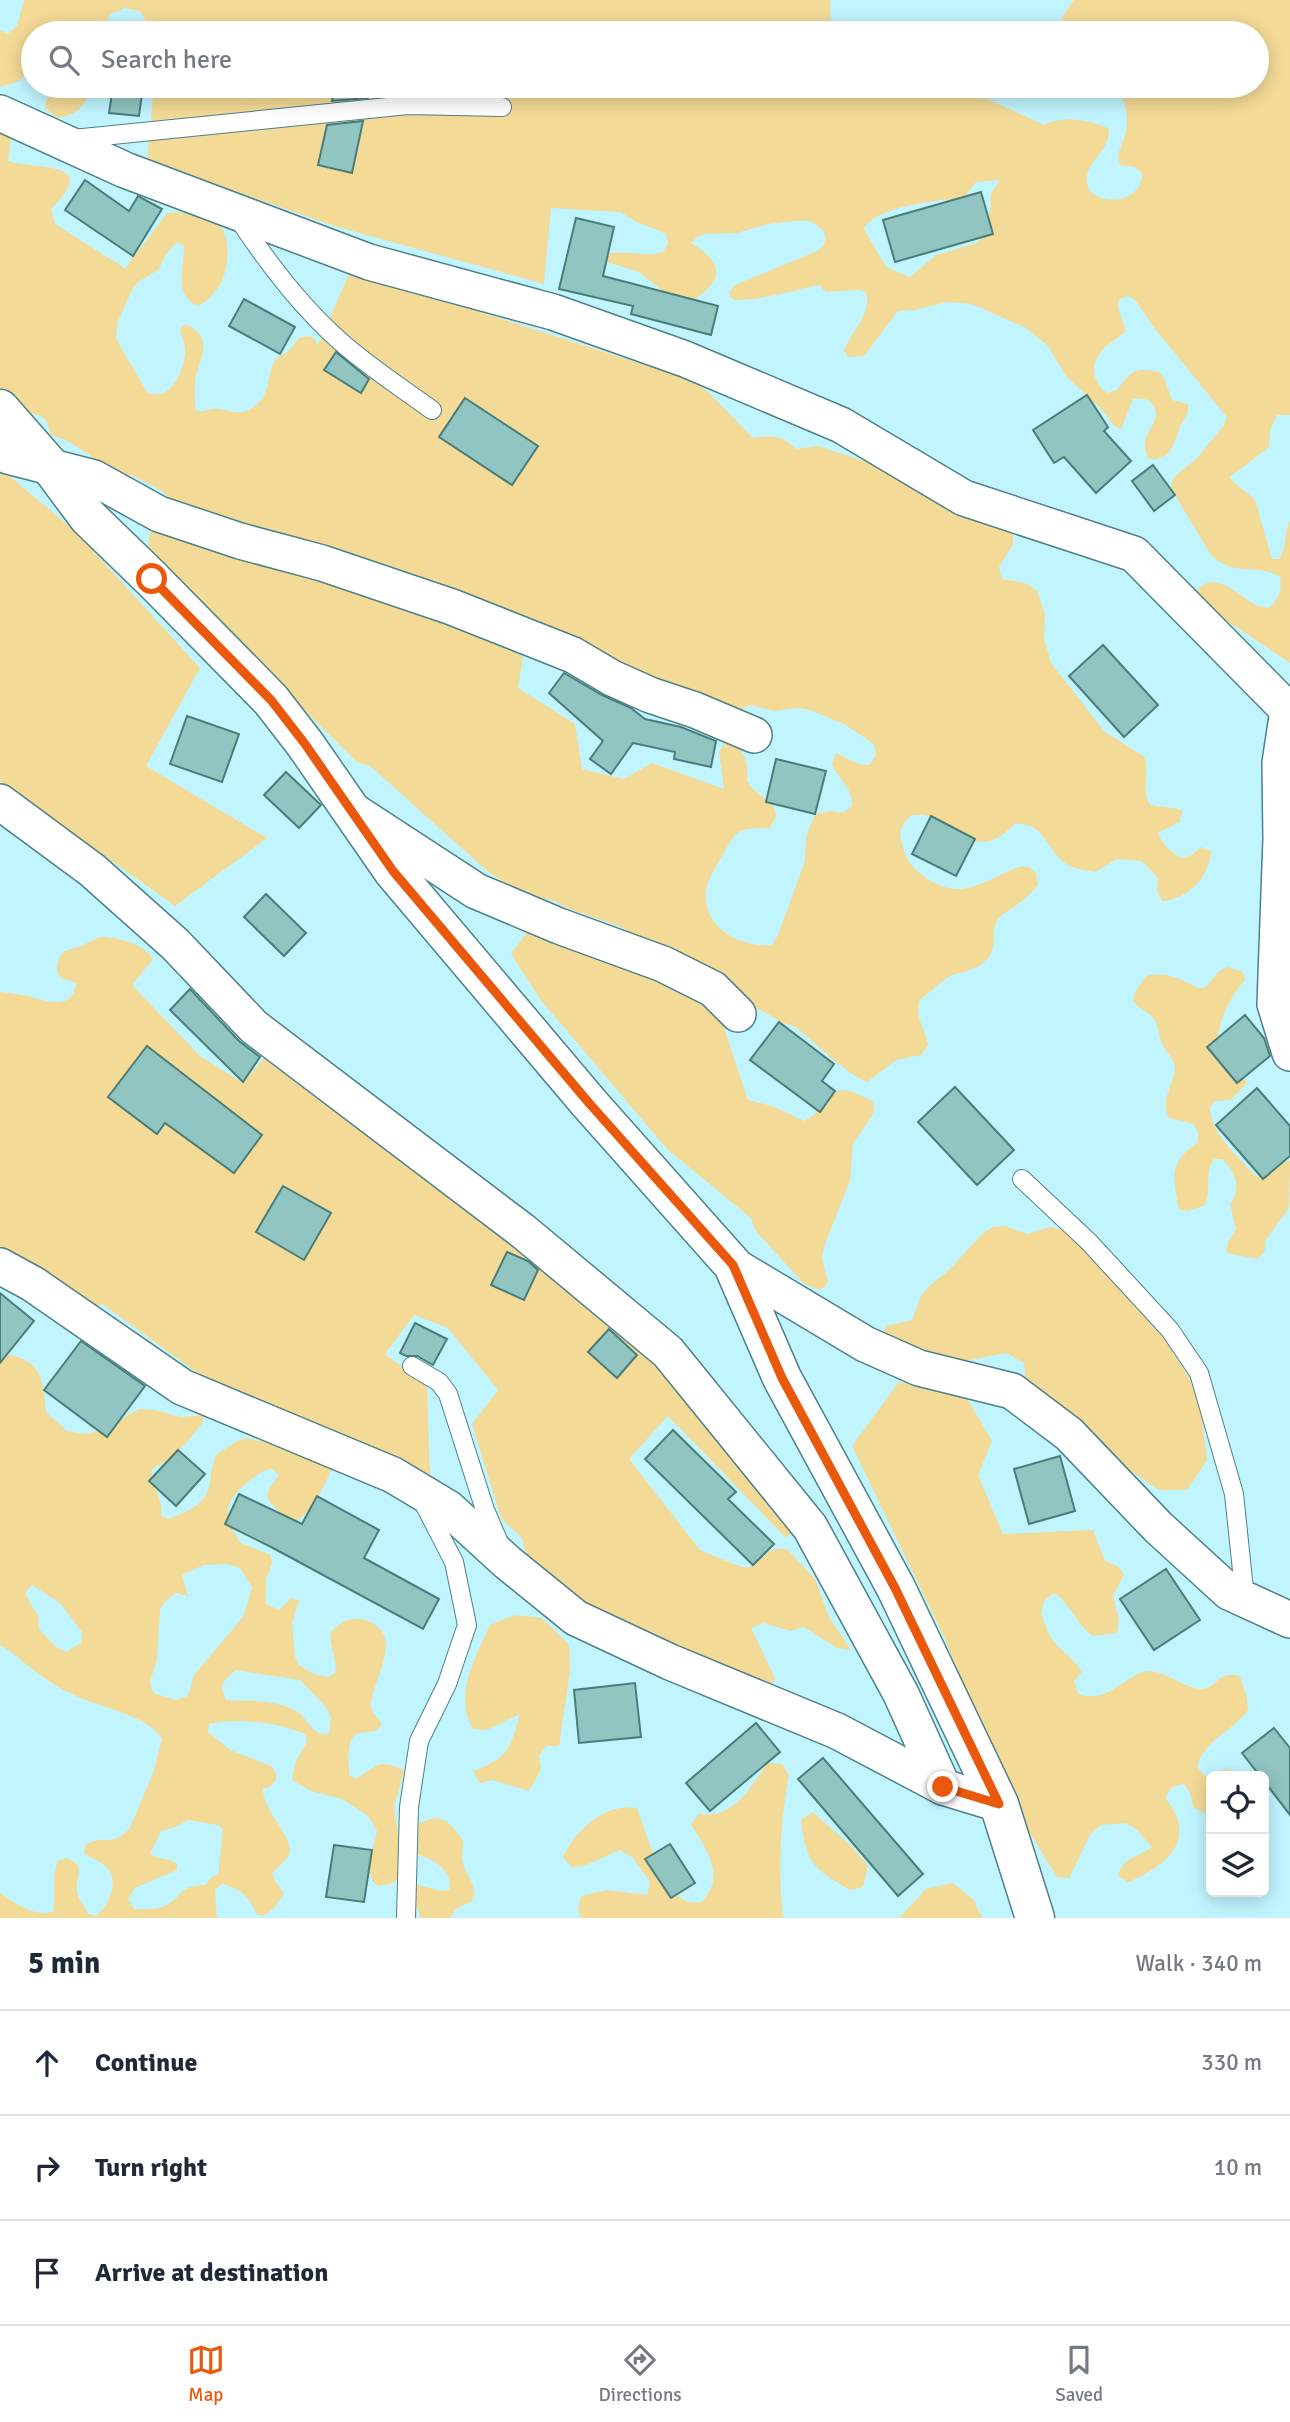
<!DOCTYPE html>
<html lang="en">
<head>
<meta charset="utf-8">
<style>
  :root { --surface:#fff; --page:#f6f6f7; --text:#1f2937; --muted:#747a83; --line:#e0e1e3; --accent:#ea580c }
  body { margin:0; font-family:Signika,sans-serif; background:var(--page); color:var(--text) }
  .controls { position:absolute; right:21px; bottom:21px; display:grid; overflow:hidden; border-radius:10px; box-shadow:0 4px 18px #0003 }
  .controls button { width:63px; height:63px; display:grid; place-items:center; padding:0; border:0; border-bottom:2px solid var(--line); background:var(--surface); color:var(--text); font:35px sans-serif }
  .stop { position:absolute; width:21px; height:21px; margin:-16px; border:5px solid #ea580c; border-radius:50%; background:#fff }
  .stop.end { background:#ea580c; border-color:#fff; box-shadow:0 2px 7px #0008 }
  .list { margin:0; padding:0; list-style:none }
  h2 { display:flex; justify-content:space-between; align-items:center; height:91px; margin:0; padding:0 28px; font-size:30px }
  h2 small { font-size:23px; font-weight:400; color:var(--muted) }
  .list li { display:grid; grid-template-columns:46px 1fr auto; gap:21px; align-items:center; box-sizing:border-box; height:105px; padding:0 28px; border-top:2px solid var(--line) }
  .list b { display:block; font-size:26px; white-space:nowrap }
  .list em { font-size:23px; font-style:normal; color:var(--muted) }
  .icon { flex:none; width:38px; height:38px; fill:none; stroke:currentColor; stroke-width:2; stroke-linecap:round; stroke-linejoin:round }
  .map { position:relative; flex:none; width:1290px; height:1918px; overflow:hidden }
  .search { position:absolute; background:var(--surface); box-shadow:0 4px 18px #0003; left:21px; right:21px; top:21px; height:77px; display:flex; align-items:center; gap:18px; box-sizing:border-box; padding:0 24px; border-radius:38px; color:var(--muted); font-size:26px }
  .sheet { height:406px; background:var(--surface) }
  nav { display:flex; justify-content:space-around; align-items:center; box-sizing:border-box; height:98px; border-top:2px solid var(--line); background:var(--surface); font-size:19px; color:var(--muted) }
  nav a { display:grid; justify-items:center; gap:4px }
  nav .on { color:var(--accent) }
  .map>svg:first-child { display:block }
  .green { fill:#f3da96; fill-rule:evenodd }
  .building { fill:#90c5c1; stroke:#4a7d79; stroke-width:2 }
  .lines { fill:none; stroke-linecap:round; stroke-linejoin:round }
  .lane-casing { stroke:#4d8089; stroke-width:20 }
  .street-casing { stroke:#4d8089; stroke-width:38 }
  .secondary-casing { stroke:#4d8089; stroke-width:41 }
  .lane { stroke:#fff; stroke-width:18 }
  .street { stroke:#fff; stroke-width:35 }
  .secondary { stroke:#fff; stroke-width:38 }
  .route { stroke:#ea580c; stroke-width:9 }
</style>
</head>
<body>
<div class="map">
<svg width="1290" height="1918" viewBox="0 0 1290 1918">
  <rect width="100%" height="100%" fill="#c0f5ff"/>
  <g class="green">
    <path d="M24,0h806l1,33h-678l-13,-22 -15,-3 -16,7 -4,18h-38l-17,-5 -8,5h-9c0,10 2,22 0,31 -4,13 -21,22 -33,22v-56l8,4 9,-8z"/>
    <path d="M1074,0h216v415h-13l-7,15 -1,17 -39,30c6,10 17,14 25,23l17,59h7c8,-11 5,-26 11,-39v143l-78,-52 -13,-12 -2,-8c16,-21 38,1 55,12 4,3 11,4 17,5 10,-9 13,-17 11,-31 -21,-14 -45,1 -69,-22l-36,-60 -4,-8 2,-9 24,-20 27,-33 3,-8 -72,-88 -20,-29 -7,-4 -9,3 -1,8 8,24c-8,8 -20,13 -26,22 -11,14 -6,32 8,40l9,-3c14,-19 17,-23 42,-18l5,6 8,22 16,4c1,10 -3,13 -7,21 -8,17 -7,36 -33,34 -1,-6 -4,-11 -3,-17 2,-13 17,-23 8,-37 -5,-7 -12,-7 -20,-6l-12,30 -7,-3 -11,-15 -37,-35 -18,-30 -22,-18 -54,-24 -25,-2 -32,8 -17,1 -34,45 -16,1 -4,-7c8,-19 28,-36 22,-58l-7,-2 -33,2 -7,-7c-18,4 -74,19 -87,14l-3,-7 6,-7 82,-34 6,-5 3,-8 -3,-8 -13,-9h-16l-26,3 -31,9 -33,1 -7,3 -6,6c37,22 31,41 -3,60l-15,-4 -34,-27 -32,-10 2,-8c19,-5 36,4 54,-2l5,-8 -2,-10 -31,-13 -15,-9 -69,-4 -7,76 -210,-58 -187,-66 7,-74h715l119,13 56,26c17,-10 49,-5 65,4 1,24 -26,34 -22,55 5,24 56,21 55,-11l-7,-6 -15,-2c-5,-13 4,-22 6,-34 3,-12 -1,-36 -10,-45h141v-53h-162l-32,-8 -1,-8zM1000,180l-9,13 -1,18 -7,26 -6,6 -41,12 -26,22 -24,-10 -22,-38c8,-21 75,-30 96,-30l6,-4 10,-13z"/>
    <path d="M56,86h34c-3,19 -13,29 -32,32l-13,-10 1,-8z"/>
    <path d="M0,125l11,12 -3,24c31,10 93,-2 43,48l4,15 71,45 7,-13 5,-4 29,-39c10,-2 18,0 27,3 6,1 16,1 21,5 17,10 14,47 6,62 -6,10 -13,18 -23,23 -25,-11 -14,-37 -14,-60l-7,-4 -11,12 -7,15 -22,14 -5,7 -14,31 -2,17 4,8 27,46c22,12 38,-21 38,-41 0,-7 -3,-14 -5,-21l5,-6c26,11 19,27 12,48 -3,8 -3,31 -1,39 8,1 15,-3 22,-2 12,1 20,7 32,0 22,-12 16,-31 24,-47 4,-7 8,-6 13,-10 11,-8 6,-18 26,-15l5,8 31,-71 122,35 227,73 55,56c18,-3 30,-3 43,11l22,-3 58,19 128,59 9,9v12l-14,22 3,12 23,4 12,8 8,23 -1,24 7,25 54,69 40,25c4,16 -3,31 4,47 12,4 22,2 34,7l-4,11 -21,11c5,12 12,19 24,25l10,-3 9,-8 10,4c-2,26 -22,48 -49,50l-5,-11 1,-12 -16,-17 -25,-2 -22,13c-9,-2 -20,-3 -27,-7 -22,-14 -24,-45 -54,-41 -19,22 -40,23 -64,8 -6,-4 -11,-11 -17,-14 -6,-4 -16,-3 -22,-3 -9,9 -13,16 -9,29 4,16 10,24 24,34 32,21 50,8 81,-6 6,-3 14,-7 20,-5 4,1 6,4 9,6l2,12c-6,7 -13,14 -20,19 -7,6 -17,9 -21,17 -8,13 3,26 -12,40 -9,10 -23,10 -35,15 -11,6 -19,17 -30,23 -6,21 5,27 8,46l-7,10 -25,5 -29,22c-28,-13 -48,-37 -72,-55 -7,-5 -14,-2 -20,-9l-35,-18 -18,22 26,78 24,6 32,15 11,-7 10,-22 23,-2 25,11 1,12 -21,30 -3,37 -26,67 -2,11 6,24 -7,8 -17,-6 -49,-54 -4,-12 -84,-69 -127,-150 -29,-45 27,-37 106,27 -20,-16 -57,-20 -12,-7 -36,-8 -33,-23 -117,-105 -11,-2 -210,-206 1,-21 5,-10 316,100 53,31 -5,31 57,36 7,45 42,10 28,-16 72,26 -5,-37 6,-10c21,6 23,19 22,39l8,10 18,14 3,11 -6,12c-10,1 -22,-1 -31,4 -8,5 -13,18 -18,26 -6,11 -14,22 -15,34 -4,36 35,56 66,53l6,-10 27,-74 1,-24 9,-23 17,-3 11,2 9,-7c0,-20 -12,-24 -20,-42l4,-11 22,11 11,1 7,-10 -2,-11 -30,-20 -34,-14 -12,-2 -24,3 -24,-6 -23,12 -253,-110 -194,-74 -66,-16 -40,-15 -12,-11 -31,-16 -9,1 -56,-36 -15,-5c-6,-22 -7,-17 -27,-24 -11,-5 -17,-15 -24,-24z"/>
    <path d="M0,468l75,63 125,137 -54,98 121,72 -92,68 -175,-125z"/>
    <path d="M100,937c17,-1 45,8 53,22l-21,26 68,71 43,27 21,-25 155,114 145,112 93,78 138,165 -9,11 -118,-122 -39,43 71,91 36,15 12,3 25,-19h14l28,30 14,38 22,33 -14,-2 -33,-21 -13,4 -28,-8 -12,5 24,50 -6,17 -162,-74 -73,-59 -9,-11 -3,-13 -21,-20 -29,-94 26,-34 -50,-62 -34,-13 -29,39 42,31 3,95 -224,-101 -104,-75 -16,6 -86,-56v-262c9,1 19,2 28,4 18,5 45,16 48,-13l-15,-5 -4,-7c2,-24 9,-19 26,-26 6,-3 11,-6 17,-8z"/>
    <path d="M1227,967l16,5 2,8c-20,22 -33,55 -26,85l29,17 -17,18 -16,1 -5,6c0,27 29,50 46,69l7,3 20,-18h7l-1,47 -24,33v9l-7,9 -32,-6 1,-9 9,-15 -6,-25c12,-14 5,-34 -8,-45h-8c-11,14 -1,32 -10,47l-17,5 -8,-2c-6,-32 -11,-46 19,-67v-10l-4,-8 -25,-6c-9,-18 3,-30 6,-48 1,-9 -8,-17 -12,-24 -4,-8 -4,-20 -9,-27 -5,-7 -15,-10 -21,-18l2,-9 11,-16c20,-5 35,3 52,12l8,-1 12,-15z"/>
    <path d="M1005,1226l22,8 23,-7 25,5 79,90 45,72 8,66 -20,30h-28l-40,-27 -93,-82 -2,-18 -18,-10 -36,7h-39l-49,-23 4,-11 26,-6 9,-24 8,-10 19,-15 34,-37 11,-7z"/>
    <path d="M0,1354c41,3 43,23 46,58l21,19 17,3 16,-3 39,-22 16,1 25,7 24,-2 -2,9 -28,33 -22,12c-2,17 12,29 9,46l8,4c19,-8 37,-14 41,-36 1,-10 2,-19 6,-28l23,-15 8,-2 24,6 25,-1 37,24 -19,39 -19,17 -17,-4v-8l-11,-13 2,-9 10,-14 -6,-6c-10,0 -12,4 -20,9 -27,19 -34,37 -12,65l30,12 1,9 -6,15v25l13,6 12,-12 8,2 -7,24 3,33 4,8 14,9 15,3 7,-4c3,-15 -7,-27 -4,-41 9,-10 21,-16 35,-12 39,14 9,55 5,83l1,8 10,13 -6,7c-6,1 -12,1 -17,2 -14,4 -10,30 -10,42l8,4c19,-14 23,-20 47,-9l-10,38 4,26c32,-13 41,-31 65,7 1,6 -2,11 -1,17 1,17 18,26 10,43l-16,8 -6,9h-29l-11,-29 8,-4 23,6 8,-1c5,-21 -19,-33 -37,-37l-18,30 -16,3c-18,-15 -4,-36 -1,-55l-9,-15 -26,-17 -31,-8 -19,-11 3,-17 12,-21 -2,-8c-27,-11 -67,-17 -96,-10l-1,8 22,18 41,16 5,7v7l-6,7 -7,2c0,24 34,50 25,67 -4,6 -11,12 -16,17l3,8 9,12 -8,13 -12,10 -8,-2c-5,-16 -16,-26 -34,-30l-7,6 2,28h-217v-25c17,11 34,25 54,18v-34l3,-16 9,-3c23,9 8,18 11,34 1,7 8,15 11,22l8,2c14,-11 25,-38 8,-51 -6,-5 -14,-7 -20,-12l1,-8c17,-11 28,3 45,-17l23,-55 9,-34c-13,-24 -65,-32 -90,-45 -13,-6 -26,-14 -37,-23 -12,-9 -22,-19 -35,-26zM228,1564l12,4 12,20 -9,29 -49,58 -6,21 -12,4 -23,-7 -3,-11 7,-23 3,-49 6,-10 10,-7 12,3 -6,-21 22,-10zM32,1585l29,19 21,28 -1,11 -14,9 -11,-5 -17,-18 -1,-13 -13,-22zM235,1670l65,10 26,27 5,11 -2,16c-18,3 -20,-16 -33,-23 -20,-11 -48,-10 -70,-11 -8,-17 -2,-18 9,-30zM188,1820l30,5 5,5 -5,45 -5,1 -8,9c-28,0 -23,15 -43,22 -8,3 -20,2 -28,2l-6,-10 7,-11 42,-18v-6c-7,-6 -17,-4 -27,-10l11,-23 17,-5z"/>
    <path d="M899,1382l66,13 27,46 -14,34 25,59 90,-4 12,31 12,5 7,8 -11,22 6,24 -2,13 -24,3c-17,-12 -22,-32 -39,-43l-10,8 -3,13c4,8 5,16 9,22 7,13 23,20 32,36l-8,9 4,13c28,10 42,-14 65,-22 19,-5 39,16 58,17 17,0 14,-18 39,-13l7,22 1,12c-15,21 -45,31 -51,57l9,10 20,-8 11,3 2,4h-28v36l-7,1 -11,-6 -2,-12 -7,-11 -12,3 -7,11c34,41 2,68 -37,84l-10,-6c6,-21 19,-17 34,-29l-16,-18 -11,-6 -24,2 -10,8 -22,45 -12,-1 -45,-73 -9,-7 6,-17 -16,-25 -49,-118 -92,-191z"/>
    <path d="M515,1615l27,3 27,27 1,26 -11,75h-13l-7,10 2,13 -12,22 -37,-11 -12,3 -7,-12c36,-14 36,-20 47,-57l-33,16 -14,-1c-20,-33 3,-73 17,-104z"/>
    <path d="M768,1763l14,1 7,11c-9,47 -11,96 -6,143h-202l-3,-9 3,-13 26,-6 40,5 3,-13 -17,-24 -13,-8 -36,16 -12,1 -9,-9c11,-28 44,-56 74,-50 8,22 28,90 53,94 4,1 8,0 12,0 3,-5 7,-9 9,-14 9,-22 -9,-46 -20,-63l7,-11c37,5 51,-26 70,-51z"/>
    <path d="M813,1812l39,35 16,19 -5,21 -13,3c-36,-21 -44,-26 -49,-70z"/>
    <path d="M953,1883l21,17 8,18h-83l27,-29z"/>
  </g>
  <g class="building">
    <path d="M113,86h30l-4,30 -30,-3z"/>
    <path d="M336,86h35l-3,12 -36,3z"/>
    <path d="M363,121l-11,52 -34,-8 9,-40z"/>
    <path d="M85,180l44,31 9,-15 24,13 -29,47 -68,-46z"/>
    <path d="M981,192l12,42 -98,28 -12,-42z"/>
    <path d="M576,218l38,9 -11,49 115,30 -7,29 -80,-21 2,-8 -74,-17z"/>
    <path d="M244,299l51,28 -15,27 -51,-28z"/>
    <path d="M336,352l33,27 -8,14 -37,-23z"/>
    <path d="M1087,395l21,32 -4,4 27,30 -35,32 -32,-36 -10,6 -21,-33z"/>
    <path d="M465,398l73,48 -26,39 -73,-48z"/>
    <path d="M1153,465l22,30 -21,16 -22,-30z"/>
    <path d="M1103,645l55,60 -34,32 -55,-61z"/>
    <path d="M564,673l38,22 29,13 14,11 36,8 35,14 -5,26 -37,-8 1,-7 -42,-9 -22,31 -21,-15 13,-18 -54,-48z"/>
    <path d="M187,716l52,18 -17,48 -52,-18z"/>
    <path d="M776,759l50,12 -11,43 -49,-12z"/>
    <path d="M286,772l35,33 -22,23 -35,-33z"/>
    <path d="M931,816l44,23 -19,37 -44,-22z"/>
    <path d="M266,894l40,39 -22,23 -40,-39z"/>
    <path d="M190,989l49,52 21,16 -17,25 -73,-72z"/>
    <path d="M1245,1015l19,23 6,18 -33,27 -30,-36z"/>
    <path d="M779,1022l55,42 -12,17 13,10 -15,21 -70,-52z"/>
    <path d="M147,1046l115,89 -28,38 -69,-50 -8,11 -49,-37z"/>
    <path d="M955,1087l59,63 -37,35 -59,-63z"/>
    <path d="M1257,1088l33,38v30l-27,23 -47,-54z"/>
    <path d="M283,1186l48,27 -27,47 -48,-28z"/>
    <path d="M507,1252l21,9 10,9 -14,30 -33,-15z"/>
    <path d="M0,1293l34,28 -34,42z"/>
    <path d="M415,1323l32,16 -14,26 -16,-9h-11l-6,-3z"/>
    <path d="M609,1329l28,26 -20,23 -29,-26z"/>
    <path d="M81,1341l64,45 -38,51 -63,-47z"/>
    <path d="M673,1430l63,62 -8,7 46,45 -21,21 -108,-106z"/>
    <path d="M178,1450l27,24 -29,32 -27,-25z"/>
    <path d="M1060,1456l15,55 -46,13 -15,-55z"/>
    <path d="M239,1494l63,30 15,-28 62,34 -15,28 75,41 -16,30 -150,-81 -48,-24z"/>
    <path d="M1166,1569l34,51 -46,30 -34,-51z"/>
    <path d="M635,1683l6,54 -62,6 -5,-53z"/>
    <path d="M756,1723l24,29 -70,59 -24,-28z"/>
    <path d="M1274,1728l16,20v67l-26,-34v-5h-4l-18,-23z"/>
    <path d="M823,1758l100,116 -25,22 -100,-117z"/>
    <path d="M670,1844l25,39 -24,15 -26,-39z"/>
    <path d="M334,1845l38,5 -8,52 -38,-5z"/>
  </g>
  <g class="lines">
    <g class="lane-casing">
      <g id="lane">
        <path d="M73,139l335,-34 94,2"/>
        <path d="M238,218c29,44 63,89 103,124 28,25 61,46 91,68"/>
        <path d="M1022,1179l67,63 81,88 29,43 35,121 11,105"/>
        <path d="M412,1366l27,16 9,12 37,116 15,35"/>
        <path d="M406,1918l3,-111 10,-66 28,-57 20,-59 -13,-63 -32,-62"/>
      </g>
    </g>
    <g class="street-casing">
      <g id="street">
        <path d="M0,113l125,57 244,92 184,50 132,47 156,66 123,73 170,56 156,158"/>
        <path d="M0,451l8,5 86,22 65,36 81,27 82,22 130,44 121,48 39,23 38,17 45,15 59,25"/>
        <path d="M1288,710l-8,53 1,76 -6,165 15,49"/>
        <path d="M0,802l92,68 83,74 79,83 270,205 144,120 142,175 91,167 42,93"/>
        <path d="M352,810l124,81 83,35 104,38 50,25 25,25"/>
        <path d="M733,1265l132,79 54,24 93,23 57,43 89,93 71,65 61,28"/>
        <path d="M0,1266l33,18 149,103 211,88 55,33 59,54 69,56 94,44 167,69 106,56 56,17"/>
      </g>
    </g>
    <g class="secondary-casing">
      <path id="secondary" d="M0,409l50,57 38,51 64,62 119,121 34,44 88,127 196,232 144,162 49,113 114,210 103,216 36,114"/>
    </g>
    <use href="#lane" class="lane"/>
    <use href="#street" class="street"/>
    <use href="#secondary" class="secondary"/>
  </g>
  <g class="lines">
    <path class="route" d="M152,579l119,121 34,44 88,127 196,232 144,162 49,113 113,210 104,216 -56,-17"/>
  </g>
</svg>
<div class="controls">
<button><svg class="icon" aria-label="locate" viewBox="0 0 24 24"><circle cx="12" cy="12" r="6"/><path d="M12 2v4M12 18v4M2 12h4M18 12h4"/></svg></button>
<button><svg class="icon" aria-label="layers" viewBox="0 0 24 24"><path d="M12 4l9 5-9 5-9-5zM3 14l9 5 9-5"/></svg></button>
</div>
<div class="stop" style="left:152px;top:579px"></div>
<div class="stop end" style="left:943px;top:1787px"></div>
<div class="search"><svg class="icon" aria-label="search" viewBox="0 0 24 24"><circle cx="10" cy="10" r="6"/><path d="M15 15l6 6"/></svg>Search here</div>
</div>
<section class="sheet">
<h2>5 min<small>Walk · 340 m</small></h2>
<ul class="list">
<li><svg class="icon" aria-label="ahead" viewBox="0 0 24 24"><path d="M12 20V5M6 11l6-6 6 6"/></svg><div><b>Continue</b></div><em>330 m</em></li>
<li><svg class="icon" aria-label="right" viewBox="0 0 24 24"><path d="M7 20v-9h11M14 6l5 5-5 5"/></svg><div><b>Turn right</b></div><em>10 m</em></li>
<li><svg class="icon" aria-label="arrive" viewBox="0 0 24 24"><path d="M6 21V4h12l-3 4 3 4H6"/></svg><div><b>Arrive at destination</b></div></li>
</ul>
</section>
<nav>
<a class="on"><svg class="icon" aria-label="map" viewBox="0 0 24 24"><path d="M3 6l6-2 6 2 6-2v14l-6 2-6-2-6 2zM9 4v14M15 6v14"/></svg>Map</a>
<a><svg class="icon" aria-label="directions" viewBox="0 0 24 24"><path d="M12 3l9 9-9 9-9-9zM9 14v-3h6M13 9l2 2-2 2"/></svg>Directions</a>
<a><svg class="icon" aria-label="saved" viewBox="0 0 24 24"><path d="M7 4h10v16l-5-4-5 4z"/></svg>Saved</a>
</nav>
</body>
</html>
